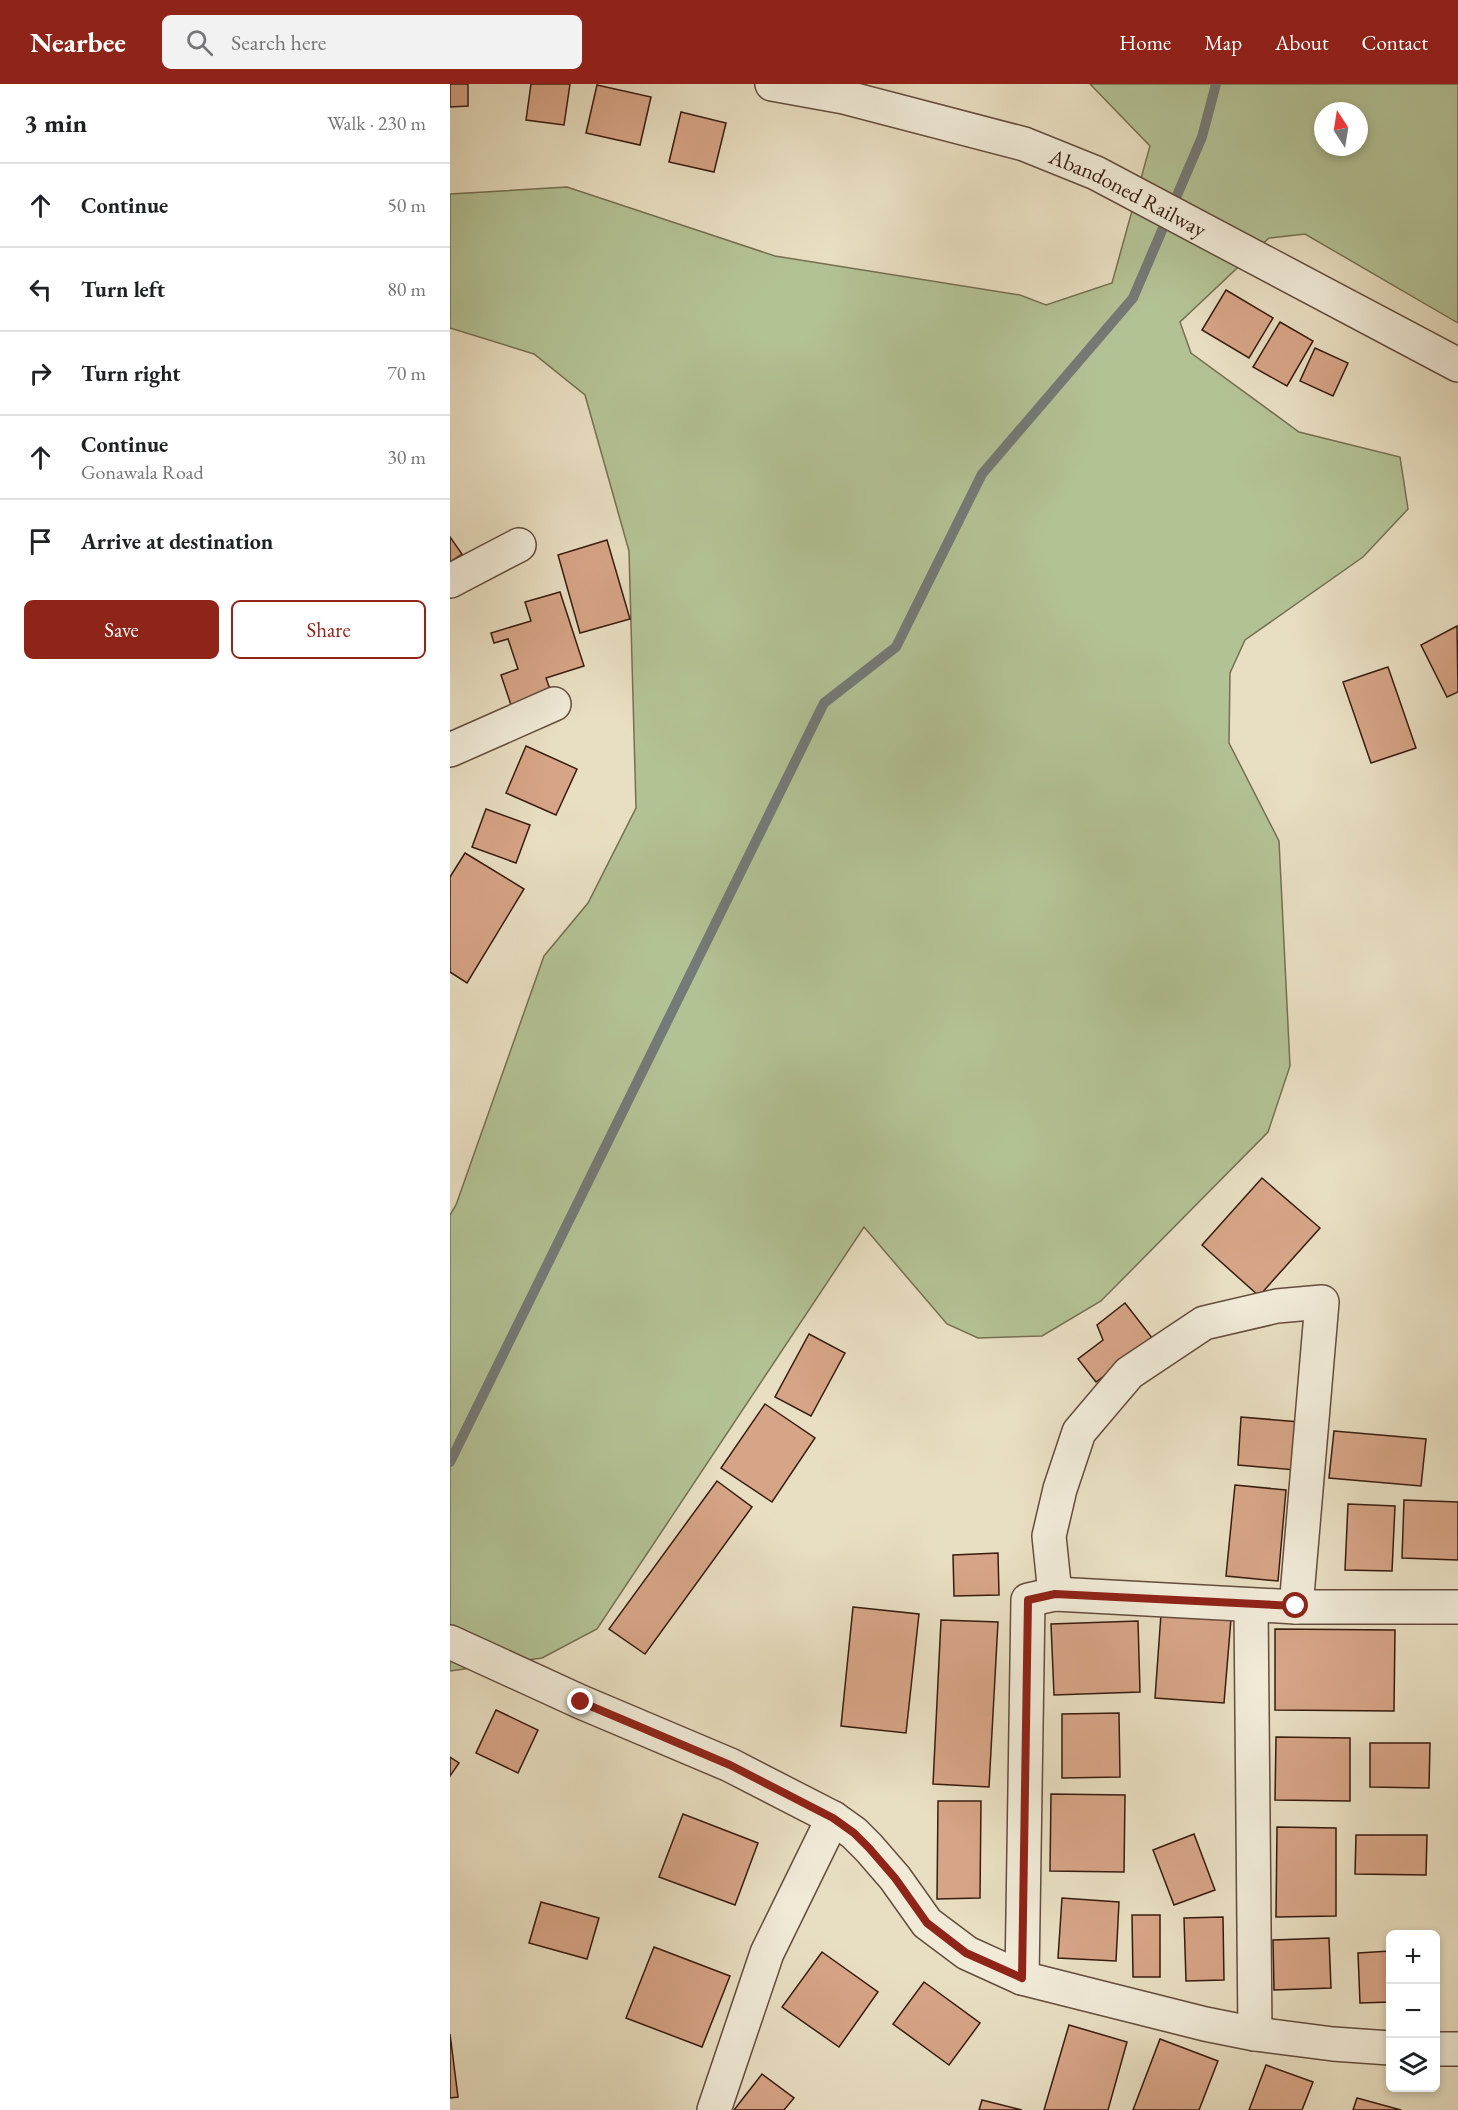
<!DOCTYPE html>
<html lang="en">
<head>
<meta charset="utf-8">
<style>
  :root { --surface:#fff; --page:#f2f2f2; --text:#202124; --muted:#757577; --line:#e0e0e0; --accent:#8f2418 }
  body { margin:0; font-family:"EB Garamond",serif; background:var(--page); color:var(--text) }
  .controls { position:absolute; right:18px; bottom:18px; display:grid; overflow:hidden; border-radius:9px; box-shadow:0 3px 9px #0003 }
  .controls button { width:54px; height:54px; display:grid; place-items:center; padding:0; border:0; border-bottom:2px solid var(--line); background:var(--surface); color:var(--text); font:30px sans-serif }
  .compass { position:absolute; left:864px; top:18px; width:54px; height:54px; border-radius:50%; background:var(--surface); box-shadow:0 3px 9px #0003; rotate:348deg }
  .stop { position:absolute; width:18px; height:18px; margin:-14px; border:4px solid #8f2418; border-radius:50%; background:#fff }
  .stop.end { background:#8f2418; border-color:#fff; box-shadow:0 2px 6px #0008 }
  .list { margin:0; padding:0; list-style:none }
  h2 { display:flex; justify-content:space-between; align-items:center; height:78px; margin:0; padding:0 24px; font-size:26px }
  h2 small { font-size:20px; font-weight:400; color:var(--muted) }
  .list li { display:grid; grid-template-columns:39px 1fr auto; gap:18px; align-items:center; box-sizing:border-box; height:84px; padding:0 24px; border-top:2px solid var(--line) }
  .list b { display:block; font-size:22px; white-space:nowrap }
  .list p { margin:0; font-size:20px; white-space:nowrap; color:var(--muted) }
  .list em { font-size:20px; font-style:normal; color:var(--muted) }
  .actions { display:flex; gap:12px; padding:18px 24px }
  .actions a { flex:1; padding:14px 0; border:2px solid var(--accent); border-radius:9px; text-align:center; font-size:21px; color:var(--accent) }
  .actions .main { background:var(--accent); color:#fff }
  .icon { flex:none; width:33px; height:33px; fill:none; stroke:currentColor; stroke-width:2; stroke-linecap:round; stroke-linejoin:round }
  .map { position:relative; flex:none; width:1008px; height:2026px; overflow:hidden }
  header { display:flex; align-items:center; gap:36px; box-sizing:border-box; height:84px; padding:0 30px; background:var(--accent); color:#fff }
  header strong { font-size:28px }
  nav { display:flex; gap:33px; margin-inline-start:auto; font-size:21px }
  .search { width:420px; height:54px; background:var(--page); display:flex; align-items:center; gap:15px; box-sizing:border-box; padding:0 21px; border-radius:9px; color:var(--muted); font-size:22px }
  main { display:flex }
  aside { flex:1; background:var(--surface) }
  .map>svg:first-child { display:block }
  .green { fill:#b3c295; stroke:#766f52; stroke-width:1.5; fill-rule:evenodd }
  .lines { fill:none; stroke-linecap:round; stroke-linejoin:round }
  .stream { stroke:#747a77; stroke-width:10 }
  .building { fill:#d6a486; stroke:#381c0f; stroke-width:1.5 }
  .minor-casing { stroke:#644c3c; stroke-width:36 }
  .minor { stroke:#f0ead7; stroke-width:33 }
  .route { stroke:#8f2418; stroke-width:8 }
  .labels { text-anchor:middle; stroke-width:6; stroke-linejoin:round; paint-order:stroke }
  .street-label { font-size:22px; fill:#381c0f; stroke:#f0ead7 }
</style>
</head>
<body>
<header>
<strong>Nearbee</strong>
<div class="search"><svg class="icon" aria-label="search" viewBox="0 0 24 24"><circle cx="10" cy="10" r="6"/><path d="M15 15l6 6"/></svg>Search here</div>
<nav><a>Home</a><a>Map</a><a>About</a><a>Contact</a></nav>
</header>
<main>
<aside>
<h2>3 min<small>Walk · 230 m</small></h2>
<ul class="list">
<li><svg class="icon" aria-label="ahead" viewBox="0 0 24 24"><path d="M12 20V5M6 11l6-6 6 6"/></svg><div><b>Continue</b></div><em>50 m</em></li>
<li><svg class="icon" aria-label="left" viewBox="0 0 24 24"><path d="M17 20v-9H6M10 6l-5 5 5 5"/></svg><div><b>Turn left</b></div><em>80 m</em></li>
<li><svg class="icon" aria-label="right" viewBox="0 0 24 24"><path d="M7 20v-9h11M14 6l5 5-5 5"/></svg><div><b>Turn right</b></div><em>70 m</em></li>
<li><svg class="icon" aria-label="ahead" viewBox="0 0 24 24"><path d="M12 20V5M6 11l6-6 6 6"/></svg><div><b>Continue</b><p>Gonawala Road</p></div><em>30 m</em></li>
<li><svg class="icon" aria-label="arrive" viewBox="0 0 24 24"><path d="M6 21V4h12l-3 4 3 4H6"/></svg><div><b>Arrive at destination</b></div></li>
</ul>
<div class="actions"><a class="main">Save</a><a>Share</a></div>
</aside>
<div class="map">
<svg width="1008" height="2026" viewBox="0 0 1008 2026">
  <rect width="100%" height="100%" fill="#e8dec1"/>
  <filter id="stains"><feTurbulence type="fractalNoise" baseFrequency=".00333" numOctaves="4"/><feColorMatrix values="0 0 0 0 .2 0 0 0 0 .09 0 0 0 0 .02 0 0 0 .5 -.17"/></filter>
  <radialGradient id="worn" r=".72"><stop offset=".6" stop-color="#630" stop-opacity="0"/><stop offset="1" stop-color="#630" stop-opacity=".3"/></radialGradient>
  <path class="green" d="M640,0h368v239l-153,-89 -36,4 -89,84 11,31 108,79 101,25 8,52 -45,48 -118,83 -15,33 -1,70 50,98 11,225 -22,66 -167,169 -59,35 -64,2 -31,-14 -83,-97 -267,402 -55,29 -92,13v-456l6,-10 88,-249 44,-53 48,-95 -7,-257 -44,-156 -51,-41 -84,-26v-134l117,-7 208,69 245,39 26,10 66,-22 38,-137zM873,27h36v36h-36z"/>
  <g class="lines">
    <path class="stream" d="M0,1378l374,-759 72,-56 86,-173 151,-176 69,-161 14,-53"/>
  </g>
  <g class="building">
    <path d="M0,0h18v22l-18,1z"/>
    <path d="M81,0h39l-6,41 -38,-5z"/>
    <path d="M147,1l54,12 -11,48 -54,-12z"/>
    <path d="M231,28l45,11 -12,49 -45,-10z"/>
    <path d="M776,206l47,28 -24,40 -47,-28z"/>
    <path d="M830,238l33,19 -26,45 -34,-19z"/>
    <path d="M865,264l33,15 -15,33 -33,-15z"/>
    <path d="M0,453l12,17 -12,8z"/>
    <path d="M157,456l23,79 -50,14 -22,-78z"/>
    <path d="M110,508l24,74 -38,12 5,14 -40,13 -10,-30 17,-6 -10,-30 -14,4 -3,-10 40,-12 -6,-19z"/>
    <path d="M1007,542l1,66 -11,5 -26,-52z"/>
    <path d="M938,583l28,81 -45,15 -28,-81z"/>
    <path d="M76,662l51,23 -21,46 -50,-22z"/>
    <path d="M36,725l44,16 -14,38 -44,-16z"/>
    <path d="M15,769l59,36 -57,94 -17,-11v-95z"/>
    <path d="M812,1094l58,50 -61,68 -57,-51z"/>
    <path d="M675,1219l28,36 -57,43 -18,-23 25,-19 -6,-15z"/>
    <path d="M359,1250l36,19 -34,63 -36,-19z"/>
    <path d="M315,1320l50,34 -43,64 -51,-34z"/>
    <path d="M791,1333l59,5 -4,48 -58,-5z"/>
    <path d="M884,1347l92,8 -5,47 -92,-8z"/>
    <path d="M267,1397l35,26 -107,147 -36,-25z"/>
    <path d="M785,1401l51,5 -8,91 -52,-5z"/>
    <path d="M954,1416l54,2v58l-56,-2z"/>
    <path d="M898,1420l47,2 -3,65 -47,-1z"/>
    <path d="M548,1469l1,42 -45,1 -1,-41z"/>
    <path d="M403,1523l66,7 -13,119 -65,-7z"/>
    <path d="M711,1530l70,5 -7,84 -69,-5z"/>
    <path d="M491,1536l57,2 -9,165 -56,-3z"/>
    <path d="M688,1537l2,71 -86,3 -3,-71z"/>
    <path d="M825,1545l120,1 -1,81 -119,-1z"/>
    <path d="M46,1626l42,20 -20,43 -42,-20z"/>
    <path d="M669,1629l1,64 -58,1v-64z"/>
    <path d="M826,1653l74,1v63l-75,-1z"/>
    <path d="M920,1659h60l-1,45 -59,-1z"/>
    <path d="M0,1673l9,6 -9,13z"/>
    <path d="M601,1710l74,1 -1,77 -74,-1z"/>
    <path d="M488,1717h43l-1,97 -43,1z"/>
    <path d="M233,1730l75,29 -23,62 -76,-28z"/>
    <path d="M827,1743l59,1v88l-60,1z"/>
    <path d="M744,1750l21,56 -41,15 -21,-55z"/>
    <path d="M906,1751h71l-1,40 -71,-1z"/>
    <path d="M612,1814l57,4 -3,59 -58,-3z"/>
    <path d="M91,1818l58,16 -12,41 -58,-16z"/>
    <path d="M682,1831h28v62h-27z"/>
    <path d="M773,1833l1,63 -38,1 -2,-63z"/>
    <path d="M879,1854l2,50 -57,2 -1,-50z"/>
    <path d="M204,1863l76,29 -28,71 -76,-29z"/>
    <path d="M940,1867v51l-30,1 -2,-50z"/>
    <path d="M372,1868l56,40 -39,55 -57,-40z"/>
    <path d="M474,1898l56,41 -31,42 -56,-41z"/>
    <path d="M619,1941l58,17 -19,68h-64z"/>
    <path d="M0,1950l8,63 -8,1z"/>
    <path d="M710,1955l58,22 -19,49h-66z"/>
    <path d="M816,1981l47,17 -11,28h-53z"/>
    <path d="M312,1990l32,24 -10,12h-50z"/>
    <path d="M907,2014l44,12h-48z"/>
    <path d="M532,2016l40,10h-43z"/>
  </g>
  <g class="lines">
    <g class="minor-casing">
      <g id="minor">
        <path id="s1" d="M322,0l72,13 180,47 72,29 362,192"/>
        <path d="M0,497l69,-36"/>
        <path d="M0,666l104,-46"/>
        <path d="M605,1510l-6,-58 11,-47 19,-57 50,-59 75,-50 73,-17 45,-4 -26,305"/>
        <path d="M801,1521l4,429"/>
        <path d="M0,1558l131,60 149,63 103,53 21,15 15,15 26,30 32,45 40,30 55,25 183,46 50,10 78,10 57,4"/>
        <path d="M572,1894l6,-378 27,-6 241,13h162"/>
        <path d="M986,1965h22"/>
        <path d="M264,2026l53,-157 66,-135"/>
      </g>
    </g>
    <use href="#minor" class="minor"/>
  </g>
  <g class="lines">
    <path class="route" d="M131,1618l149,63 103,53 21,15 15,15 26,30 32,45 39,30 56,25 6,-378 27,-6 241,12"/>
  </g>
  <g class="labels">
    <g class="street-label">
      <text dy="8" stroke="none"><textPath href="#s1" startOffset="374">Abandoned Railway</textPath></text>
    </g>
  </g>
  <rect width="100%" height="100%" filter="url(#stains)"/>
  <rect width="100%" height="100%" fill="url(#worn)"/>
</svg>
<div class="controls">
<button>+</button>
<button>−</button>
<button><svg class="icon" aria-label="layers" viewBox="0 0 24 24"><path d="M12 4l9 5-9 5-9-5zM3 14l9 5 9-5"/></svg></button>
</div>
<svg class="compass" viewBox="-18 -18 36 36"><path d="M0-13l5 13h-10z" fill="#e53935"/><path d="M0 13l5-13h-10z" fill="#757577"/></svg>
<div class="stop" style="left:846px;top:1522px"></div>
<div class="stop end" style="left:131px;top:1618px"></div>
</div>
</main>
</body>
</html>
